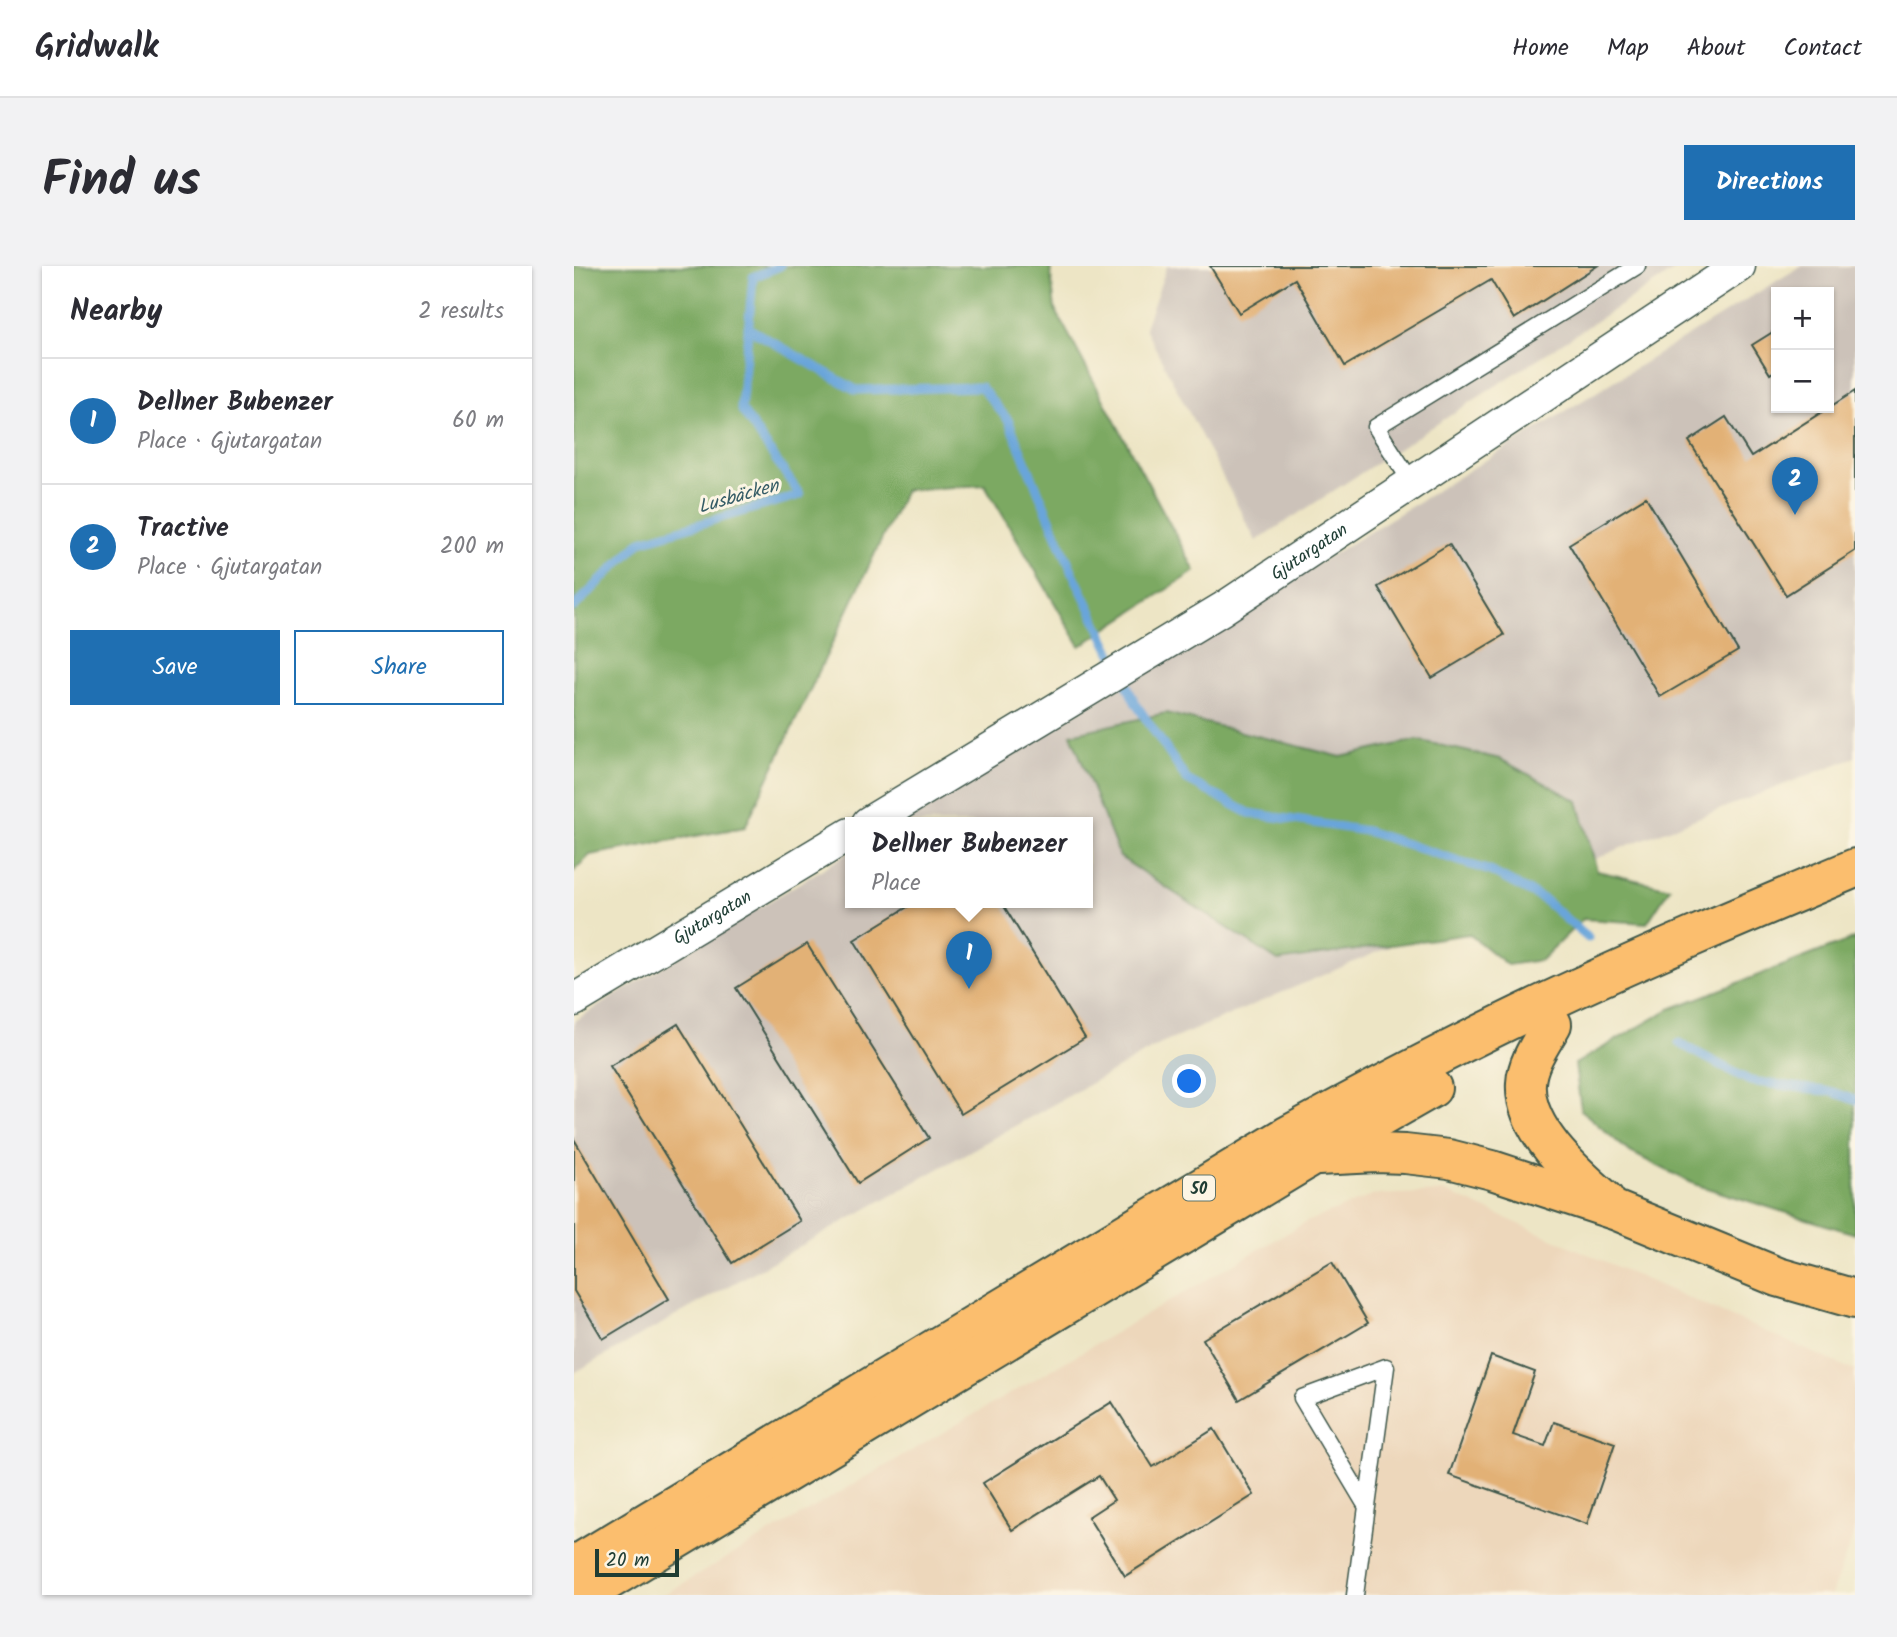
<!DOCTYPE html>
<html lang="en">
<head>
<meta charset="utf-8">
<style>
  :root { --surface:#fff; --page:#f2f2f3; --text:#2b2b33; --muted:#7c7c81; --line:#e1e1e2; --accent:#1f6fb2 }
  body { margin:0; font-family:Kalam,sans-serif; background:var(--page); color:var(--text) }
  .controls { position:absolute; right:21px; top:21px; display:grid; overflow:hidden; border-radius:0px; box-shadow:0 2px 5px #0004 }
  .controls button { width:63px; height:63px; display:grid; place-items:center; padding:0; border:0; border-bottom:2px solid var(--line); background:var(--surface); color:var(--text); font:35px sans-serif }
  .scale { position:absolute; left:21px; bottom:18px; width:84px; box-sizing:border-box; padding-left:7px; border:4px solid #1f3d34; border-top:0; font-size:19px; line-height:24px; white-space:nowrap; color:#1f3d34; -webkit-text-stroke:5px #fcf5e5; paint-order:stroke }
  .you { position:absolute; left:616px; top:816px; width:24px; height:24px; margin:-18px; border:5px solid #fff; border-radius:50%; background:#1a73e8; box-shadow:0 0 0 10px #1a73e833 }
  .badge { display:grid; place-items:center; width:46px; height:46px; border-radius:50%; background:var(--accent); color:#fff; font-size:23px; font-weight:700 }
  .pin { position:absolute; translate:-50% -58px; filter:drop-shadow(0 2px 4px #0008) }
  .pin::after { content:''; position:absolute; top:37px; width:24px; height:21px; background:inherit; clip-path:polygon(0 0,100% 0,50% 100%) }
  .popup { position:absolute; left:271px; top:551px; width:248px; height:91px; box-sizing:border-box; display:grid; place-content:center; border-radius:0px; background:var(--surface); filter:drop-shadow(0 2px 5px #0005); font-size:23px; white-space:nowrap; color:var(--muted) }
  .popup b { font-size:26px; color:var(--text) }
  .popup::after { content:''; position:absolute; left:50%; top:100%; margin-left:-14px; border:14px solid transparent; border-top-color:var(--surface) }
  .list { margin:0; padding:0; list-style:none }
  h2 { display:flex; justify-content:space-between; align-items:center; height:91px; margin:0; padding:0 28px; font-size:30px }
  h2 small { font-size:23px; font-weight:400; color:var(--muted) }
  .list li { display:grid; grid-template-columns:46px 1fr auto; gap:21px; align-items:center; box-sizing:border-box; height:126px; padding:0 28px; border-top:2px solid var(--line) }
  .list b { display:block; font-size:26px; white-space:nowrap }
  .list p { margin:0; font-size:23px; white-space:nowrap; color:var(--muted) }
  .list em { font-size:23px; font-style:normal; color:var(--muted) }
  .actions { display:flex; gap:14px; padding:21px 28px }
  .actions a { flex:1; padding:16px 0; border:2px solid var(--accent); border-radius:0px; text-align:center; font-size:24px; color:var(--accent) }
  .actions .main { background:var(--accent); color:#fff }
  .map { position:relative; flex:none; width:1281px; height:1329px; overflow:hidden; border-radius:0px }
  header { display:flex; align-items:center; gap:42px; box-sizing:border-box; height:98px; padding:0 35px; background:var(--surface); border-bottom:2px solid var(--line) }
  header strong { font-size:33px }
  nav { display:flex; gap:38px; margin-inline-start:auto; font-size:24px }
  .intro { display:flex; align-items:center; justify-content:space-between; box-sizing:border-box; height:168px; padding:0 42px }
  h1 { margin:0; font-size:49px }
  .button { padding:18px 32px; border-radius:0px; background:var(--accent); color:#fff; font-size:24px; font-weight:700 }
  main { display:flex; gap:42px; padding:0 42px }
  aside { flex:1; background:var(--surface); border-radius:0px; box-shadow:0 2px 5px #0004 }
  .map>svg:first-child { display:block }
  .built { fill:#edd7bb }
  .industrial { fill:#ccc2b9; fill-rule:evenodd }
  .forest { fill:#7ca962; stroke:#4e734b; stroke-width:2 }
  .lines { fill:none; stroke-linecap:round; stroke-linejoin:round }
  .stream { stroke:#69a5da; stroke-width:9 }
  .building { fill:#e2b176 }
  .lane-casing { stroke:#3e564a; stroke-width:19 }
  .street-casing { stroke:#3e564a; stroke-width:35 }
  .highway-casing { stroke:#3e564a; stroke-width:42 }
  .lane { stroke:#fff; stroke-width:16 }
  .street { stroke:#fff; stroke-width:32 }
  .highway { stroke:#fbbe6e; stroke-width:38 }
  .labels { text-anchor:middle; stroke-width:6; stroke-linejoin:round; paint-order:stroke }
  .shield { fill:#fcf5e5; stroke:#617469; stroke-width:2 }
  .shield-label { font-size:16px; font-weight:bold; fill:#1f3d34 }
  .street-label { font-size:18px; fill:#1f3d34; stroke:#fcf5e5 }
  .water-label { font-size:19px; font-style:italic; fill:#355c66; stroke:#fcf5e5 }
</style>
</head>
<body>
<header>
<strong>Gridwalk</strong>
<nav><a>Home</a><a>Map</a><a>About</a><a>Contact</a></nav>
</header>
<div class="intro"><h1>Find us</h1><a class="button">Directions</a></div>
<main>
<aside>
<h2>Nearby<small>2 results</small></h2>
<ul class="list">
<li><span class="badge">1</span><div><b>Dellner Bubenzer</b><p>Place · Gjutargatan</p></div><em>60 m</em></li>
<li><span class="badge">2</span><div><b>Tractive</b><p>Place · Gjutargatan</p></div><em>200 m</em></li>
</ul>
<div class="actions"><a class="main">Save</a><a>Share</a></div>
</aside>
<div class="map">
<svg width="1281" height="1329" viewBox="0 0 1281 1329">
  <rect width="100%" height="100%" fill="#fcf5e5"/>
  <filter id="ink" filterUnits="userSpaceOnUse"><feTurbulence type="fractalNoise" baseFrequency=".0143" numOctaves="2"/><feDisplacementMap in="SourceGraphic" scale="14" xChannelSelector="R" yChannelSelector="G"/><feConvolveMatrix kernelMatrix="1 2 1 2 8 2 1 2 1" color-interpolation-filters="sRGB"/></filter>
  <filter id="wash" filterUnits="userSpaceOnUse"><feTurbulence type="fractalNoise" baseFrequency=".00686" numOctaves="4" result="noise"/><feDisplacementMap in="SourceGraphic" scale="28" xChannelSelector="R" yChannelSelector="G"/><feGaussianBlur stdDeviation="1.57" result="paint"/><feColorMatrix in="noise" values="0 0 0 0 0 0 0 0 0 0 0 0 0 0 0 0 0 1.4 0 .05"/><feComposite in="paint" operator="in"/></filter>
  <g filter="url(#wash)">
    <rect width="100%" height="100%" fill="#ede5c5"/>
    <path class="built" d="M872,926l409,179v160l-24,64h-1168l643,-373 68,-27z"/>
    <g class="industrial">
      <path d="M593,0h514l-425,275 -111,-213z"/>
      <path d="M1227,0h54v491l-222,86 -472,201 -587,329v-352l276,-169v51h238v-80h-191zM1202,26h53v116h-53z"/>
    </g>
    <g class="forest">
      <path d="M0,0h476l5,43 140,262 -115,75 -95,-161 -80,5 -160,337 -155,28 -16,16z"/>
      <path d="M592,447l175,44 76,-17 83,19 78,42 19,70 73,17 -23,35 -64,-4 -42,41 -34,5 -38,-31 -191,27 -158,-104 -49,-123z"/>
      <path d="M1281,672v296l-161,-50 -66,-33 -47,-41 -6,-46 95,-55z"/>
    </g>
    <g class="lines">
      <g class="stream">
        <path d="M174,62l108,62 125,-3 27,33 65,153 63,131 51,76 62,33 117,18 124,40 53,28 45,39"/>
        <path d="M0,341l67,-66 159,-46 -59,-86 12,-132 27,-11"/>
        <path d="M1105,777l71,38 83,11 22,8"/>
      </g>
    </g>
    <g id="blocks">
      <g class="building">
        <path d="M636,0h387l-83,53 -23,-39 -146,86 -50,-87 -56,34z"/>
        <path d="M1202,64v40l-6,4 -18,-29z"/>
        <path d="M1281,125v160l-69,44 -97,-154 37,-24 25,40z"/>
        <path d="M1072,231l92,154 -78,46 -91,-153z"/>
        <path d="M875,278l55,91 -72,43 -54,-91z"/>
        <path d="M340,637h88l83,135 -124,76 -107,-174z"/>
        <path d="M233,678l122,194 -71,45 -122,-195z"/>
        <path d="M104,758l122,197 -68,42 -122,-197z"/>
        <path d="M0,873l95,160 -66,40 -29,-48z"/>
        <path d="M758,996l36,61 -129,77 -36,-61z"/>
        <path d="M917,1090l44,16 -22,63 32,11 9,-24 61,21 -28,81 -138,-49z"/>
        <path d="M538,1136l41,65 61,-38 40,66 -129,81 -37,-59 26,-17 -15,-24 -87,54 -29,-47z"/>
      </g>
    </g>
  </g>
  <g filter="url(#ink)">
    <use href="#blocks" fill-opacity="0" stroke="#3e564a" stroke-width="2"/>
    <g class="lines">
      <g class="lane-casing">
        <g id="lane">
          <path d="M838,217l-36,-56 261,-161"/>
          <path d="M781,1329l31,-228 -84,31 65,109"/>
        </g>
      </g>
      <g class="street-casing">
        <g id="street">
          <path id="s1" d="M294,557l354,-214 517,-343"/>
          <path id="s2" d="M0,734l276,-166"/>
        </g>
      </g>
      <g class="highway-casing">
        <g id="highway">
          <path d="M978,758c-10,18 -25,38 -26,59 -3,46 48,90 79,117"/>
          <path d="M744,890l58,-3 29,1 44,5 43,11 125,41 161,66 77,22"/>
          <path d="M0,1300l713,-430c84,-46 169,-91 256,-132 102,-48 207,-92 312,-136"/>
          <path d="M10,1329l729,-439 119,-68"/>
        </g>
      </g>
      <use href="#lane" class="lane"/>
      <use href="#street" class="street"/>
      <use href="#highway" class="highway"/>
    </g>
  </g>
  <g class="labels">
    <rect class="shield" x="609" y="909.5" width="32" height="25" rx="5"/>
    <g class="shield-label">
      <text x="625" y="928">50</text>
    </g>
    <g class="street-label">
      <text dy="6" stroke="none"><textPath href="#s1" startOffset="518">Gjutargatan</textPath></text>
      <text dy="6" stroke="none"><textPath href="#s2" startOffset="161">Gjutargatan</textPath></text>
    </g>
    <g class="water-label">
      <text transform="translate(164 229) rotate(-16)" y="7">Lusbäcken</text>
    </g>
  </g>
</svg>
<div class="controls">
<button>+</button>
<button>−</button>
</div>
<div class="scale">20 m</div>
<div class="you"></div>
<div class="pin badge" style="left:395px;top:723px">1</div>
<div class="popup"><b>Dellner Bubenzer</b>Place</div>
<div class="pin badge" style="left:1221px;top:249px">2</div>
</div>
</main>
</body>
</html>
